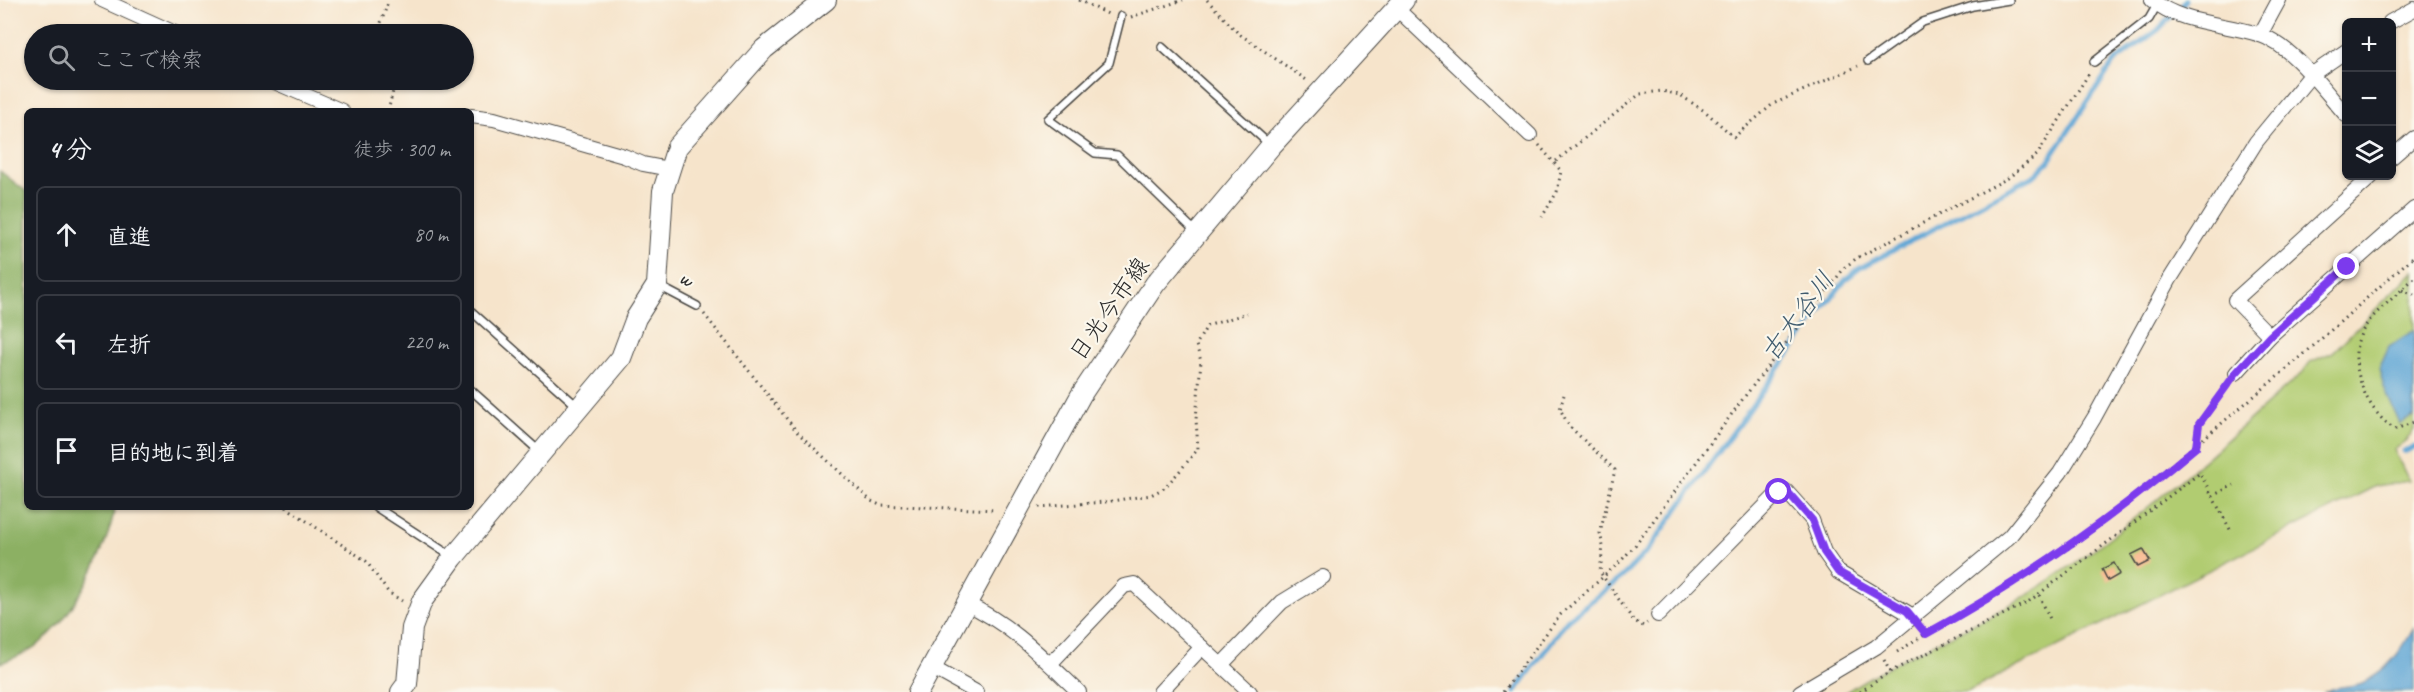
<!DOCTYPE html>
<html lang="ja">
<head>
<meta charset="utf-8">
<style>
  :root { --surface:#171b24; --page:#20242c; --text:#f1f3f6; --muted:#9ea1a6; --line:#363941 }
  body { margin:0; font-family:Caveat,"Klee One",sans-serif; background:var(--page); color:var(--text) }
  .controls { position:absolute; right:18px; top:18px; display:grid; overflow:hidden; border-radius:9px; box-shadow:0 2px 4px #0004 }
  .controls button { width:54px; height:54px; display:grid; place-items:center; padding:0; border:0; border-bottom:2px solid var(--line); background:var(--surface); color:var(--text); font:30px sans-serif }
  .stop { position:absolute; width:18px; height:18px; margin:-14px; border:4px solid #7c3aed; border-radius:50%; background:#fff }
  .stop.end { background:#7c3aed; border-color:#fff; box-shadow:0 2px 6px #0008 }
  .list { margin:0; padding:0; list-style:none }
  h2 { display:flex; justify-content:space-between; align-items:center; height:78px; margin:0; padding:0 24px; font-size:26px }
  h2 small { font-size:20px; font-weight:400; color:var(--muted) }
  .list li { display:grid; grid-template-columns:39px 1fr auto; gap:18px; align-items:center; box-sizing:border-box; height:96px; margin:0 12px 12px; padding:0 12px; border:2px solid var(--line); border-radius:9px }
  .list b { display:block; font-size:22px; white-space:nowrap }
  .list em { font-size:20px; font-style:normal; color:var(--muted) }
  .icon { flex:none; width:33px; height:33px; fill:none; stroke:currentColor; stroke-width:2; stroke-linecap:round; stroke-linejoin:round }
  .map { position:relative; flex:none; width:2414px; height:692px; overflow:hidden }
  .search { position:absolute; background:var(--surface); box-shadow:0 2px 4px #0004; left:24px; top:24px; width:450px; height:66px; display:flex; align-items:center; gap:15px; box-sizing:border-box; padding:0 21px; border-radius:33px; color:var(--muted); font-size:22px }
  .panel { position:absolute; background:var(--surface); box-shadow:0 2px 4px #0004; left:24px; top:108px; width:450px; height:402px; border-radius:9px }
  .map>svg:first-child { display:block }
  .green { fill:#b1cc71; stroke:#6e7c4e; stroke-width:1.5 }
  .forest { fill:#8cb063; stroke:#5c6e47; stroke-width:1.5 }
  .water { fill:#5fa6d5; stroke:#456880; stroke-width:1.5 }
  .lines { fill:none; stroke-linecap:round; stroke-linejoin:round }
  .stream { stroke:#5fa6d5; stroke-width:5 }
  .building { fill:#f9b183 }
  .lane-casing { stroke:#494743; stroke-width:10 }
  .street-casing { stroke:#494743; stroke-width:16 }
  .secondary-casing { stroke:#494743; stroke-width:22 }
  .path { stroke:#494743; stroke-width:3; stroke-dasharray:1.5 4.5; stroke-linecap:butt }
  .lane { stroke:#fff; stroke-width:7 }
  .street { stroke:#fff; stroke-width:14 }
  .secondary { stroke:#fff; stroke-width:20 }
  .route { stroke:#7c3aed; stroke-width:8 }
  .labels { text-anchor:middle; stroke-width:4.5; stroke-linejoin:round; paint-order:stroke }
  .street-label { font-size:24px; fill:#2b2b2b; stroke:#fbf7ec }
  .water-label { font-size:26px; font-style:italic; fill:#405c6f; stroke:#fbf7ec }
</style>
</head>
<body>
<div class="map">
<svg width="2414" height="692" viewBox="0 0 2414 692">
  <rect width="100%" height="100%" fill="#fbf7ec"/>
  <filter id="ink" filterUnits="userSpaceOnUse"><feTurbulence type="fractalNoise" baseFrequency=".0167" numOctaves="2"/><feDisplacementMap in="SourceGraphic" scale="12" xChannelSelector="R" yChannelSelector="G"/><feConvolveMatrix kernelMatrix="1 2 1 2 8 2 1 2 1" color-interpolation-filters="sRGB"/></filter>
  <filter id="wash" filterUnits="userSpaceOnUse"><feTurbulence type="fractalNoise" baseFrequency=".008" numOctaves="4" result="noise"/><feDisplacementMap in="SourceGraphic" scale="24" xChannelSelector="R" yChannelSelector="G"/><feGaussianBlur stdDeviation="1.35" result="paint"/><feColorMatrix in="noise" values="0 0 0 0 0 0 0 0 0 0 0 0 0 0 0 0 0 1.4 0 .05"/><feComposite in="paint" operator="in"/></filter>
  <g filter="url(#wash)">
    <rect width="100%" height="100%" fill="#f6e4cb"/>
    <path class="green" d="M2414,271v159l-9,12 -11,8 15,31 -33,5 -409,206h-121c61,-41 131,-64 192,-104 96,-62 181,-141 265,-216l7,-10 23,-10z"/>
    <path class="forest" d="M0,171l27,21v315h88c-7,39 -36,98 -64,126 -14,15 -32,24 -51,30z"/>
    <g class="water">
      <path d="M2414,330v86l-14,8 -16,-36 -5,-19 10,-22z"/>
      <path d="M2414,628v64h-89c11,-7 24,-4 37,-9 25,-11 39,-32 52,-55z"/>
    </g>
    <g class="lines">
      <g class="stream">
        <path d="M2404,452l10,-5"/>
        <path d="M1515,692l52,-72 55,-43 27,-28 167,-232 31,-39 13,-10 175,-93 13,-13 66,-100 44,-32 28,-30"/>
      </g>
    </g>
    <g id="blocks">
      <g class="building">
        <path d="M2143,549l7,12 -12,6 -7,-12z"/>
        <path d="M2114,563l6,11 -12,7 -6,-12z"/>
      </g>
    </g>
  </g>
  <g filter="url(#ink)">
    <use href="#blocks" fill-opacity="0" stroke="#494743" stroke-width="1.5"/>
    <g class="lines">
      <g class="lane-casing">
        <g id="lane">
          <path d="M1121,16l-12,47 -61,56 47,34 22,2 80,78"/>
          <path d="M1162,47l107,97"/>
          <path d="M1868,61l55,-39 50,-16 36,-6"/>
          <path d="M2094,62l55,-43 8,-14"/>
          <path d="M659,286l38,20"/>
          <path d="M471,311l106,95"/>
          <path d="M471,390l68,61"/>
          <path d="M376,507l75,49"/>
        </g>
      </g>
      <g class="street-casing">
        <g id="street">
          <path d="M102,0l75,34"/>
          <path d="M2152,0c29,24 71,23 106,34 34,11 65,55 88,81"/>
          <path d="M1396,8l134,127"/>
          <path d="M2390,22l24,-13"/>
          <path d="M2260,35l19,-35"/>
          <path d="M270,80l72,31"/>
          <path d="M471,116l23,3 130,37 19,8 26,5"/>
          <path d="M2392,157l22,-19"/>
          <path d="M2270,336l-35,-36 137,-124"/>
          <path d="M2236,373l34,-37 144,-127"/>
          <path d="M965,603c46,21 78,55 114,89"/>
          <path d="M1658,615l121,-123 7,-1 26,29 12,32 14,20 75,44"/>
          <path d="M1050,664l74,-78 10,-2 116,108"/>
          <path d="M1221,665l61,-63 41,-25"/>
          <path d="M931,667l45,25"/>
          <path d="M1160,692l42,-45"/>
          <path d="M1800,692l76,-45 133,-110 51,-64 34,-55 76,-139 86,-137 55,-67 35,-24"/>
        </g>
      </g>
      <g class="secondary-casing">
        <g id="secondary">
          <path d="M401,692l6,-8 5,-56 10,-27 31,-43 168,-200 15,-40 21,-33 6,-94 14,-44 87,-98 62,-49"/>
          <path d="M918,692l163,-297 74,-111 116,-138 133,-146"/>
        </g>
      </g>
      <g class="path">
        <path d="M1079,0l31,15"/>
        <path d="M1207,0l31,33 70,48"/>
        <path d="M1131,17l52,-17"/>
        <path d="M377,34l12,-34"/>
        <path d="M388,111l6,-24 -2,-7"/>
        <path d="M1539,145l22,26 -4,21 -15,25"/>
        <path d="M1556,161l84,-67 22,-3 18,4 26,17 28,25 39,-33 85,-38"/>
        <path d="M2414,278c-41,41 -75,53 -49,116 6,12 18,30 31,35l18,-7"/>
        <path d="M2402,290l12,5"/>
        <path d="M704,314l94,119 73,68 9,4 116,5"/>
        <path d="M1564,395l-4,14 9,17 46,44 -15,63 3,13 -3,26 33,48 10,6 4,-3"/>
        <path d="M2196,446l3,-22 29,-40"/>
        <path d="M2212,496l22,-11"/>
        <path d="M286,507l80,54 22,31 14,9"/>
        <path d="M1039,507l66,-5 46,-7 13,-7 14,-15 20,-24 -2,-30 5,-58 -5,-16 11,-19 40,-13"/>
        <path d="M2039,595l12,26"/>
        <path d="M1921,627l5,7 65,-36 83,-54 37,-28 191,-160 112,-100"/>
        <path d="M1897,652l29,-18"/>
        <path d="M1884,660l6,12"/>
        <path d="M1503,692l57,-77 60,-53 17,-19 108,-147 100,-129 12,-9 151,-80 29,-23 53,-83"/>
        <path d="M1860,692l30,-20 138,-70 172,-129 32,60"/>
      </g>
      <use href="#lane" class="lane"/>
      <use href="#street" class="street"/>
      <use href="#secondary" class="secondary"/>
    </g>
  </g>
  <g class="lines" filter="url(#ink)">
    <path class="route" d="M1779,492l7,-2 26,30 12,32 14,20 69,39 19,23c97,-53 185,-115 270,-187l3,-23 37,-51 34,-37 77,-69"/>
  </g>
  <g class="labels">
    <g class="street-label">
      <text transform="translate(686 278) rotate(28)" y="8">w</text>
      <text transform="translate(1109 309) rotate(-55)" y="8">日光今市線</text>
    </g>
    <g class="water-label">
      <text transform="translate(1797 316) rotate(-53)" y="9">古大谷川</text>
    </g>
  </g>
</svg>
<div class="controls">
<button>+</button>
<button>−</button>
<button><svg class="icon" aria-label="layers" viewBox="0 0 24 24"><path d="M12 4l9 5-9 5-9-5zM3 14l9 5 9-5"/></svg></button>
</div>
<div class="stop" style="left:1779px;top:492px"></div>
<div class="stop end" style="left:2347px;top:267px"></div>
<div class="search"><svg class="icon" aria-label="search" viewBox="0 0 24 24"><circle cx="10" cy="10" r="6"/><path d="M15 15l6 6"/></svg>ここで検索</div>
<section class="panel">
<h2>4 分<small>徒歩 · 300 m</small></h2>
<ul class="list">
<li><svg class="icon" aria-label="ahead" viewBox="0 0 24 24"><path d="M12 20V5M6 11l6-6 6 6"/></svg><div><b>直進</b></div><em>80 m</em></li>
<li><svg class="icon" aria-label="left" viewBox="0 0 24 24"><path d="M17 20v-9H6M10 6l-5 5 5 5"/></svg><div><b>左折</b></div><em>220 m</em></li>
<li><svg class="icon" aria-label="arrive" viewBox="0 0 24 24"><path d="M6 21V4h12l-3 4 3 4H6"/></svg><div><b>目的地に到着</b></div></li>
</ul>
</section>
</div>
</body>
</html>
